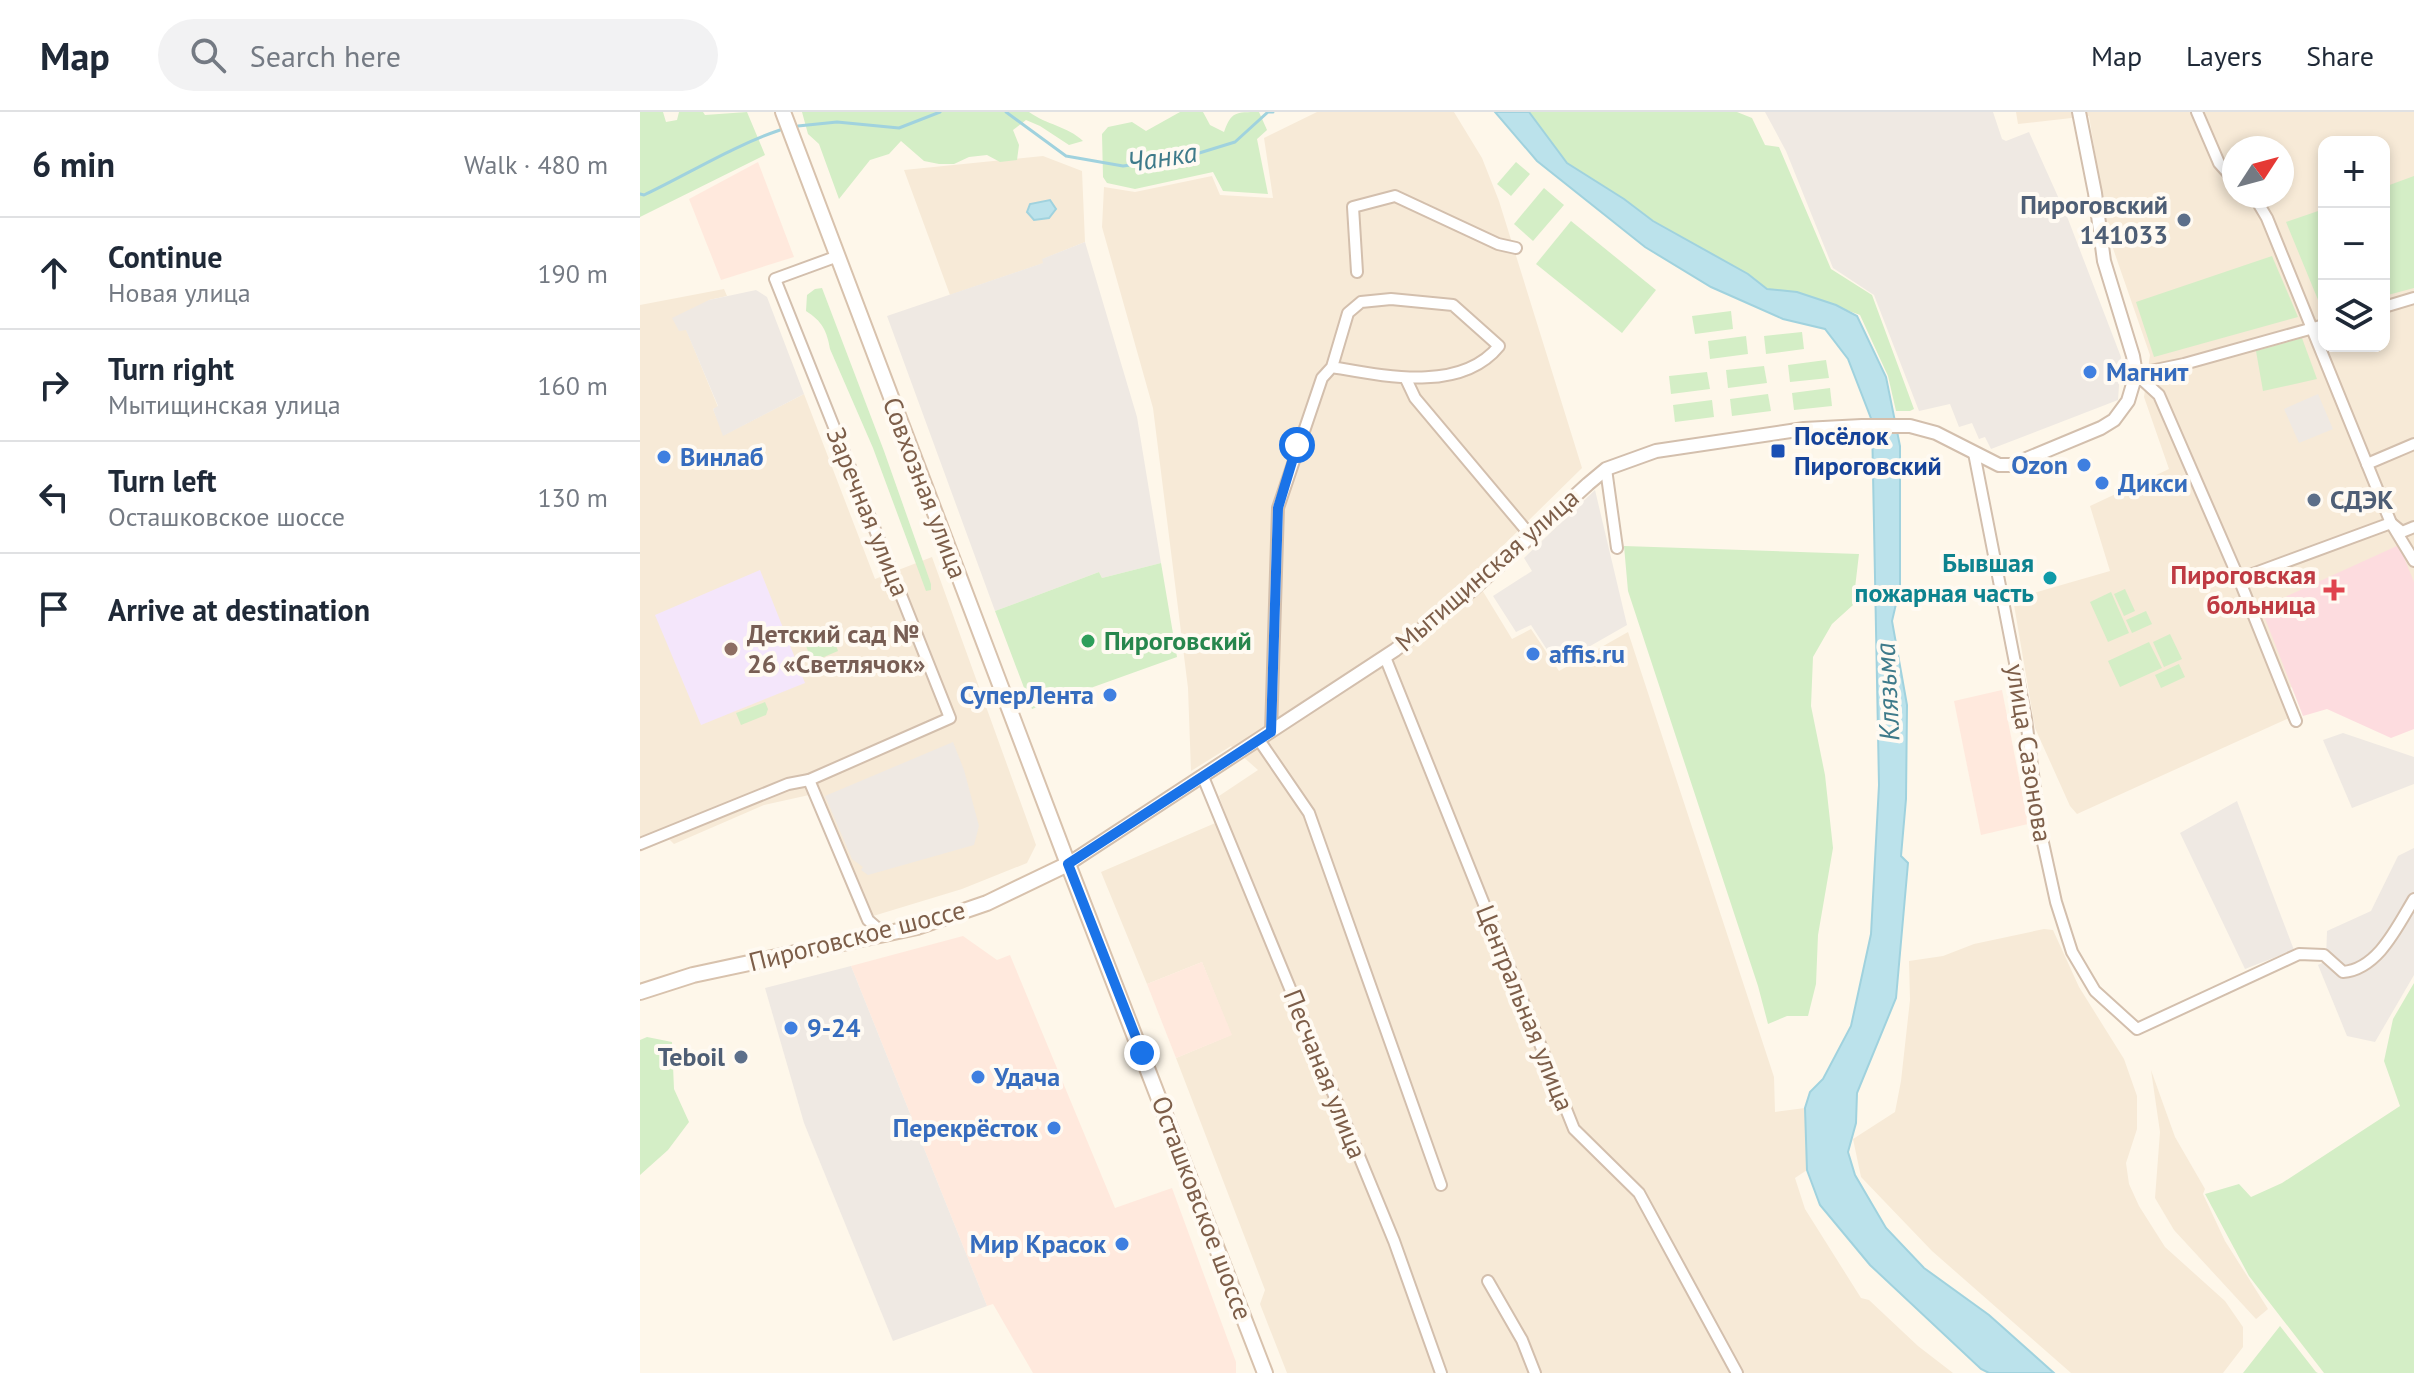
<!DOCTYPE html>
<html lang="en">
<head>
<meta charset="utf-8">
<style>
  :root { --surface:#fff; --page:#f2f2f3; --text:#1f2937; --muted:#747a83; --line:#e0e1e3 }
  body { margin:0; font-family:"PT Sans",sans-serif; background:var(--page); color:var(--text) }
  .controls { position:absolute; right:24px; top:24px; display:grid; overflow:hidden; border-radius:16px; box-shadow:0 4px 12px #0003 }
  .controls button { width:72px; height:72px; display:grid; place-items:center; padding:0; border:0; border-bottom:2px solid var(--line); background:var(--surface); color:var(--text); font:40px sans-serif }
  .compass { position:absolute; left:1582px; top:24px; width:72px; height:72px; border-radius:50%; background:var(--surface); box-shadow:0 4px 12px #0003; rotate:54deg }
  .stop { position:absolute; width:24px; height:24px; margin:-18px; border:6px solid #1a73e8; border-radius:50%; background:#fff }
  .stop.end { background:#1a73e8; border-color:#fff; box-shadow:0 2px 8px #0008 }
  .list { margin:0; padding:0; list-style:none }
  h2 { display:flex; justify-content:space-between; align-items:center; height:104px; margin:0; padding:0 32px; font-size:34px }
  h2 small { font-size:26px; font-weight:400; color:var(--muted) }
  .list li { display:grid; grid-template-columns:52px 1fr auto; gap:24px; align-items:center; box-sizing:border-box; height:112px; padding:0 32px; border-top:2px solid var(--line) }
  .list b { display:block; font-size:30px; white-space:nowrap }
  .list p { margin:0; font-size:26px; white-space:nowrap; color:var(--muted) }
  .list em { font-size:26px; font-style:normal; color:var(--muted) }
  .icon { flex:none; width:44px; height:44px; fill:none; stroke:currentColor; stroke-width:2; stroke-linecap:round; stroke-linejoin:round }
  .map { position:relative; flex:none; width:1774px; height:1261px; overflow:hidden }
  header { display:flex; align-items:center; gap:48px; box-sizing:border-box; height:112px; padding:0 40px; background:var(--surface); border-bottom:2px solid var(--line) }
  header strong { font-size:38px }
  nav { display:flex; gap:44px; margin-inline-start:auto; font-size:28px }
  .search { width:560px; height:72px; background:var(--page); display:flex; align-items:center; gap:20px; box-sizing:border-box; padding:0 28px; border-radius:44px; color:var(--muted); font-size:30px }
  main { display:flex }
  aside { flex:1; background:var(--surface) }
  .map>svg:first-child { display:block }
  .residential { fill:#f7ead7; fill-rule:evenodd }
  .commercial { fill:#ffe9dd }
  .industrial { fill:#efe9e3 }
  .education { fill:#f4e6fb }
  .medical { fill:#fddcdf }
  .green { fill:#d4eec6 }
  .water { fill:#bbe2eb; stroke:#a0d2de; stroke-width:2 }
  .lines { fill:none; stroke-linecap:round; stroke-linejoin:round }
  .stream { stroke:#a0d2de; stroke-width:3 }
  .minor-casing { stroke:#d3bfad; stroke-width:14 }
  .tertiary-casing { stroke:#d3bfad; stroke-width:16 }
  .secondary-casing { stroke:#d8c2ad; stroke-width:18 }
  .minor { stroke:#fff; stroke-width:10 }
  .tertiary { stroke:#fff; stroke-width:12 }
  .secondary { stroke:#fff; stroke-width:14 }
  .route { stroke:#1a73e8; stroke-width:10 }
  .service-dot { fill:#5c6f8a; stroke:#fffaf2; stroke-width:3 }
  .shop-dot { fill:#3f7fe0; stroke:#fffaf2; stroke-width:3 }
  .transit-dot { fill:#1a4fb4; stroke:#fffaf2; stroke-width:3 }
  .culture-dot { fill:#0f9aa8; stroke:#fffaf2; stroke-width:3 }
  .health-dot { fill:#e0444e; stroke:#fffaf2; stroke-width:3 }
  .leisure-dot { fill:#2e9e5b; stroke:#fffaf2; stroke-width:3 }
  .education-dot { fill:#8d6e63; stroke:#fffaf2; stroke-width:3 }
  .labels { text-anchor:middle; stroke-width:8; stroke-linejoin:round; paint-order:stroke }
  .service-label { font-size:26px; font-weight:bold; fill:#4e5e75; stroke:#fffaf2; text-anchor:end }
  .shop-label { font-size:26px; font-weight:bold; fill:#366cbe; stroke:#fffaf2; text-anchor:start }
  .transit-label { font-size:26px; font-weight:bold; fill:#164399; stroke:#fffaf2; text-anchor:start }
  .street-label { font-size:26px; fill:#7d5e49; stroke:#fffaf2 }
  .culture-label { font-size:26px; font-weight:bold; fill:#0d838f; stroke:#fffaf2; text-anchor:end }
  .health-label { font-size:26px; font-weight:bold; fill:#be3a42; stroke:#fffaf2; text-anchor:end }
  .education-label { font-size:26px; font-weight:bold; fill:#785e54; stroke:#fffaf2; text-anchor:start }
  .leisure-label { font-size:26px; font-weight:bold; fill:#27864d; stroke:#fffaf2; text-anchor:start }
  .water-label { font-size:28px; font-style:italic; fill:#3e7a8a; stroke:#fffaf2 }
</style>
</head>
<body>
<header>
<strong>Map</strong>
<div class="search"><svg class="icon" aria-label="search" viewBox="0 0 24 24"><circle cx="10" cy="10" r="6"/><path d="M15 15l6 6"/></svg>Search here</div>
<nav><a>Map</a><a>Layers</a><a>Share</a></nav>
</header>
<main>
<aside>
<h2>6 min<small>Walk · 480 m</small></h2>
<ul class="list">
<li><svg class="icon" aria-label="ahead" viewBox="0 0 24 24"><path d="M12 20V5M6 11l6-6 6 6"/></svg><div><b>Continue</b><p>Новая улица</p></div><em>190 m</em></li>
<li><svg class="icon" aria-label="right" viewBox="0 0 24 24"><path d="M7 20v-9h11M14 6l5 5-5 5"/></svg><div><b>Turn right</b><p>Мытищинская улица</p></div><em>160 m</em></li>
<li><svg class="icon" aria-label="left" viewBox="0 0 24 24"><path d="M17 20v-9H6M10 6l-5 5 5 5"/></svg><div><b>Turn left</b><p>Осташковское шоссе</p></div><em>130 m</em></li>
<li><svg class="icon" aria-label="arrive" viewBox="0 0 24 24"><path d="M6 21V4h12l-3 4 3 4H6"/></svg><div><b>Arrive at destination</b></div></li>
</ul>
</aside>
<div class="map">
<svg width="1774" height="1261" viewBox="0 0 1774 1261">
  <rect width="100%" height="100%" fill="#fef7ea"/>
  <g class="residential">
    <path d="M677,0h137l28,46 17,43 83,267 -109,107 39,64 19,-10 28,42 69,-39 146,445 1,35 30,-4 2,62 -12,8 10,31 56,89 8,2 49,46 35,27h-666l-27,-69 5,-14 -89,-232 55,-23 -29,-73 -55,22 -46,-112 126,-54 -8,-22 39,-26 -27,-24 -40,25 -3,-83 -35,-280 -51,-181 2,-40 31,5 77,-16 8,19 53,3 -9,-60z"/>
    <path d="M1376,0h398v522l-133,58 8,26 -212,96 -7,-8 -35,-78 -22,-129 97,-28 -20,-65 79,-37 -25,-72 6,-42 -42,-121 -19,-118 -71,8zM1684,30h60v204h-60zM1594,36h48v48h-48z"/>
    <path d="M403,44l39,15 3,71 -42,17 1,4 -94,32 -46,-125z"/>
    <path d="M84,177l3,7 -18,4 -23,29 32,78 -5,2 11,26 80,-41 71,185 57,-22 104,288 -9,18 -65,26 -102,31 -51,-125 -45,10 -90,39 -5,-5 -29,13v-547z"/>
    <path d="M1404,817l9,1 26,57 45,72 13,37v33l-11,34 3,21 10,22 26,41 60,54 18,26v20l-20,26h-152l-139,-122 -71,-74 -8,-38 42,-27 6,-31 9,-81 -1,-39 34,-5 31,-12z"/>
    <path d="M1511,958l24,67 30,52 -2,5 22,47 43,68 -12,10 -82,-89 -19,-32 5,-66z"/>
  </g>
  <g class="commercial">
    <path d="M118,50l36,95 -73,23 -32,-81z"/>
    <path d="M1362,578l26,134 -47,11 -27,-134z"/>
    <path d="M323,824l34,24 13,-5 105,253 57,-20 64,174v11h-203l-40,-69 -6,2 -136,-340z"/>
    <path d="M562,850l30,73 -56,23 -29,-74z"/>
  </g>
  <g class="industrial">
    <path d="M1125,0h228l9,27 4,2 23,-9 39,87 53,138 -3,43 -127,49 -6,-12 -6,2 -7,-16 -13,4 -9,-23 -31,7 -45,-116 -41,-27 -47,-117z"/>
    <path d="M445,130l52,175 24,146 -59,15 -3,-6 -104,39 -108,-295 156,-53 -1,-4z"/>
    <path d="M116,178l11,7 37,97 -81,42 -10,-27 5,-3 -32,-76 -7,1 -7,-13 37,-18z"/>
    <path d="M1678,282l15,35 -34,14 -15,-34z"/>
    <path d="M955,378l32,135 -70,40 -26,-40 -15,7 -23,-36 39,-25 -8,-13z"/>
    <path d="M1703,621l71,24v27l-62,24 -29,-68z"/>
    <path d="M313,630l11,28 15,56 -5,19 -106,30 -7,-5 2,-3 -11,-8 -27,-63z"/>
    <path d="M1597,689l57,149 -49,19 -65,-136z"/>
    <path d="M1774,736v127l-39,67 -28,-6 -29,-71 8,-4 1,-30 44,-20 27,-55z"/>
    <path d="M211,854l136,340 -94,35 -89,-218 -39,-135z"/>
  </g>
  <path class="education" d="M120,458l45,113 -104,42 -46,-110z"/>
  <path class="medical" d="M1759,433l15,37v147l-23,9 -64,-29 -24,7 -42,-108z"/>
  <g class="green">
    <path d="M0,0h23l3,10 11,-2 2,-8h24l2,3 42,-3 18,43 -125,62z"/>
    <path d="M162,0h227c18,13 38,14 54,29l-14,4 -29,-19 -14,-6 -13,10 6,15 -2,15 -17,2 -13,-7 -18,2 -15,7h-15l-15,-3 -23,-20 -12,13 -19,6 -31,39 -20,-55 -11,-10z"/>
    <path d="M540,0h23l7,13 14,7c7,-20 11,-20 35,-20l8,18 -10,9 11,55 -45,-3 -10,-19 -78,17 -28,-6 -4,-6 -1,-43 6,-7 24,-5 14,9z"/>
    <path d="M889,0h208l15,6 13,27 14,2 52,122 41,26 42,114 -4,2h-14l-8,-35 -28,-61 -63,-23 -30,-3 -19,-15 -95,-53 -29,-22 -57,-36z"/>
    <path d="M876,50l14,12 -19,22 -14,-12z"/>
    <path d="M1774,64v112l-30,8v-109z"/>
    <path d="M904,76l20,17 -31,36 -19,-17z"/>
    <path d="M1684,97v103h-1l-37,-90z"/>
    <path d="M931,109l85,69 -34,43 -86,-69z"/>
    <path d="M1632,144l26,61 -144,40 -18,-55z"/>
    <path d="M182,176l62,163 47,133v6l-5,1 -53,-143 -43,-99c-3,-18 -8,-28 -24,-38l1,-16 8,-6z"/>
    <path d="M1091,199l2,18 -38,5 -3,-18z"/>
    <path d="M1162,220l2,17 -38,5 -2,-18z"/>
    <path d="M1106,224l2,18 -38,5 -2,-18z"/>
    <path d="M1662,226l15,41 -54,12 -7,-40z"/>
    <path d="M1186,248l3,18 -39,4 -2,-17z"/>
    <path d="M1124,254l3,17 -39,5 -2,-18z"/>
    <path d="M1067,260l3,17 -39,5 -2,-18z"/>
    <path d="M1190,276l2,18 -38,4 -2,-17z"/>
    <path d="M1128,282l3,17 -39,5 -2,-17z"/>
    <path d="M1072,288l2,17 -39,5 -2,-17z"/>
    <path d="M984,434l235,8 -6,51 -21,19 -19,33 -2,49 14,69 8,73 -15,87 -2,49 -8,32h-21l-19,8 -10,-38 -130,-395z"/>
    <path d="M521,451l16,94 -145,52 -37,-98 104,-39 3,6z"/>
    <path d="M1485,477l10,22 -11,5 -10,-22z"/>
    <path d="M1471,480l18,41 -21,9 -18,-40z"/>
    <path d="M1506,499l6,13 -20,9 -6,-13z"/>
    <path d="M191,520l7,19 -26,11 -7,-19z"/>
    <path d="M1530,522l12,25 -18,8 -11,-25z"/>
    <path d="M1509,530l13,26 -42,19 -12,-26z"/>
    <path d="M1539,552l6,13 -24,11 -6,-13z"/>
    <path d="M125,590l3,7 -2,6 -25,10 -5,-12z"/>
    <path d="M1774,871v390h-90l-75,-97 -44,-82 34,-10 12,13 31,-14 118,-77 -16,-45 9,-42z"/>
    <path d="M7,925l25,5 2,47 15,33 -21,28 -28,25v-135z"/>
    <path d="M1640,1214l36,46 2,1h-75z"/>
  </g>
  <g class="water">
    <path d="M855,0h34l38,51 57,36 29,22 95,53 19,15 30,3 39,13 21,11 29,61 14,69v141l-8,34 15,84 -1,94 -5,57 7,7 -12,135 -39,95 -1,30 -8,29 7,23 31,53 38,40 65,47 65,58h-65l-8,-4 -111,-104 -50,-60 -13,-35 -2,-62 5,-16 13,-13 28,-53 20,-92 8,-149 -7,-364 -24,-62 -23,-30 -42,-10 -72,-32 -66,-40 -108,-86z"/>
    <path d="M410,88l6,9 -7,9 -15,2 -7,-8 3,-8z"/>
  </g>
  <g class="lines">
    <g class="stream">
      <path d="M366,0l60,44 57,10 60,-8 52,-16 33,-30h5"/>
      <path d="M158,14l39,-4 62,6 41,-16"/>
      <path d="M0,82l4,1c46,-22 89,-49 136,-65"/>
    </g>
    <g class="minor-casing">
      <g id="minor">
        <path d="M1557,0l22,51 15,17"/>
        <path d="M1614,84l13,22 124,305 23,38"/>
        <path d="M717,160l-4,-65 42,-11 103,48 18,4"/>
        <path d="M1744,195l30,-9"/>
        <path d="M1496,262l23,21 80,184 57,142"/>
        <path d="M1496,262l48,-10 140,-39"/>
        <path d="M766,267l9,19 116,138"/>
        <path d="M1334,341l52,266 14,110 16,73 16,50 23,39 42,38 162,-75 25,1 19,17c35,-3 54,-45 71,-73"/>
        <path d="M1727,352l47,-20"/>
        <path d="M966,357l11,79"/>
        <path d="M1599,467l152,-56 11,9 12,-5"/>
        <path d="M745,545l189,472 65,64 98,180"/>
        <path d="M631,620l7,-224 44,-130 10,-11 16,-54 13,-11 30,-3 62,6 46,41c-38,47 -115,30 -167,21"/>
        <path d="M619,628l50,73 132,372"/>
        <path d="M563,665l191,464 47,132"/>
        <path d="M169,668l59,140 16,14"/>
        <path d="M0,732l148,-60 21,-4 141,-62 -175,-439 63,-23"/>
        <path d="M848,1169l34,59 13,33"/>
      </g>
    </g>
    <g class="tertiary-casing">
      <path id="tertiary" d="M428,752l327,-214 77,-60 116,-106 18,-15 50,-18 148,-22 58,-3h48l26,7 63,32h13l89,-37 13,-8 14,-19 8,-27 -3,-18 -29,-95 -9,-68 -16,-81"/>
    </g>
    <g class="secondary-casing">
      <g id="secondary">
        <path d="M143,0l285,752 197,509"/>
        <path d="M0,880l53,-17 224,-48 70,-24 81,-39"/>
      </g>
    </g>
    <use href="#minor" class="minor"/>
    <use href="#tertiary" class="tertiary"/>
    <use href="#secondary" class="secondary"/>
  </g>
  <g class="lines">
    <path class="route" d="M502,941l-74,-189 203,-132 7,-224 19,-63"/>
  </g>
  <g class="service-dot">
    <circle cx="1544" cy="108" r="8"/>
    <circle cx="1674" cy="388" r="8"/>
    <circle cx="101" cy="945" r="8"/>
  </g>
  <g class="shop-dot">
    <circle cx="1450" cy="260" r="8"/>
    <circle cx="24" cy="345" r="8"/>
    <circle cx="1444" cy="353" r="8"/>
    <circle cx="1462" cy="371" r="8"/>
    <circle cx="893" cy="542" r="8"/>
    <circle cx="470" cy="583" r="8"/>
    <circle cx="151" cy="916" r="8"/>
    <circle cx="338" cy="965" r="8"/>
    <circle cx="414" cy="1016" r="8"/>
    <circle cx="482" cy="1132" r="8"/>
  </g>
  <rect class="transit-dot" x="1130" y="331" width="16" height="16" rx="4"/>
  <circle class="culture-dot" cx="1410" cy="466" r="8"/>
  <path class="health-dot" d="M1690 466h8v8h8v8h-8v8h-8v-8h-8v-8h8z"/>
  <circle class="leisure-dot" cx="448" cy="529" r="8"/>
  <circle class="education-dot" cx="91" cy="537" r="8"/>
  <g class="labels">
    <g class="service-label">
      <text x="1528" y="102">Пироговский<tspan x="1528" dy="30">141033</tspan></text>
      <text x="1690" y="397" text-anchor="start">СДЭК</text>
      <text x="85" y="954">Teboil</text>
    </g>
    <g class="shop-label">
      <text x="1466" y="269">Магнит</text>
      <text x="40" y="354">Винлаб</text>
      <text x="1428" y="362" text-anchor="end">Ozon</text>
      <text x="1478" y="380">Дикси</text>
      <text x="909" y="551">affis.ru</text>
      <text x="454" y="592" text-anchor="end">СуперЛента</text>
      <text x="167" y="925">9-24</text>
      <text x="354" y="974">Удача</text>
      <text x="398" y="1025" text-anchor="end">Перекрёсток</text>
      <text x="466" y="1141" text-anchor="end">Мир Красок</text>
    </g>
    <g class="transit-label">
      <text x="1154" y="333">Посёлок<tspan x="1154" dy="30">Пироговский</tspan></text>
    </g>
    <g class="street-label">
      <text transform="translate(285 376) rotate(69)" y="9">Совхозная улица</text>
      <text transform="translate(228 400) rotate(68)" y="9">Заречная улица</text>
      <text transform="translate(847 458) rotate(-41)" y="9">Мытищинская улица</text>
      <text transform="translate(1389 641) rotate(81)" y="9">улица Сазонова</text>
      <text transform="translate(217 824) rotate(-14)" y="9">Пироговское шоссе</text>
      <text transform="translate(885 896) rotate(68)" y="9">Центральная улица</text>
      <text transform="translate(685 962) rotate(68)" y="9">Песчаная улица</text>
      <text transform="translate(562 1096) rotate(69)" y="9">Осташковское шоссе</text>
    </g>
    <g class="culture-label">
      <text x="1394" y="460">Бывшая<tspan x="1394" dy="30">пожарная часть</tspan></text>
    </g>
    <g class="health-label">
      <text x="1676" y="472">Пироговская<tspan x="1676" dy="30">больница</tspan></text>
    </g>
    <g class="education-label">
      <text x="107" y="531">Детский сад №<tspan x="107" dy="30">26 «Светлячок»</tspan></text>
    </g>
    <g class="leisure-label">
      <text x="464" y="538">Пироговский</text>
    </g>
    <g class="water-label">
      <text transform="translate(522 45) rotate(-9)" y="10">Чанка</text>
      <text transform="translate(1247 580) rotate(-93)" y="10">Клязьма</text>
    </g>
  </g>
</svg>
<div class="controls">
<button>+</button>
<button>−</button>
<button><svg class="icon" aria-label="layers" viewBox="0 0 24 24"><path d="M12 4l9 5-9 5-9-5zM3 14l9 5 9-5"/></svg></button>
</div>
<svg class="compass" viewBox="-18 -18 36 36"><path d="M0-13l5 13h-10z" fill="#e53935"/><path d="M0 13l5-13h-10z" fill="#747a83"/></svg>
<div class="stop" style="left:657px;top:333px"></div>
<div class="stop end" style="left:502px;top:941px"></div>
</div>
</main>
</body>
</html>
